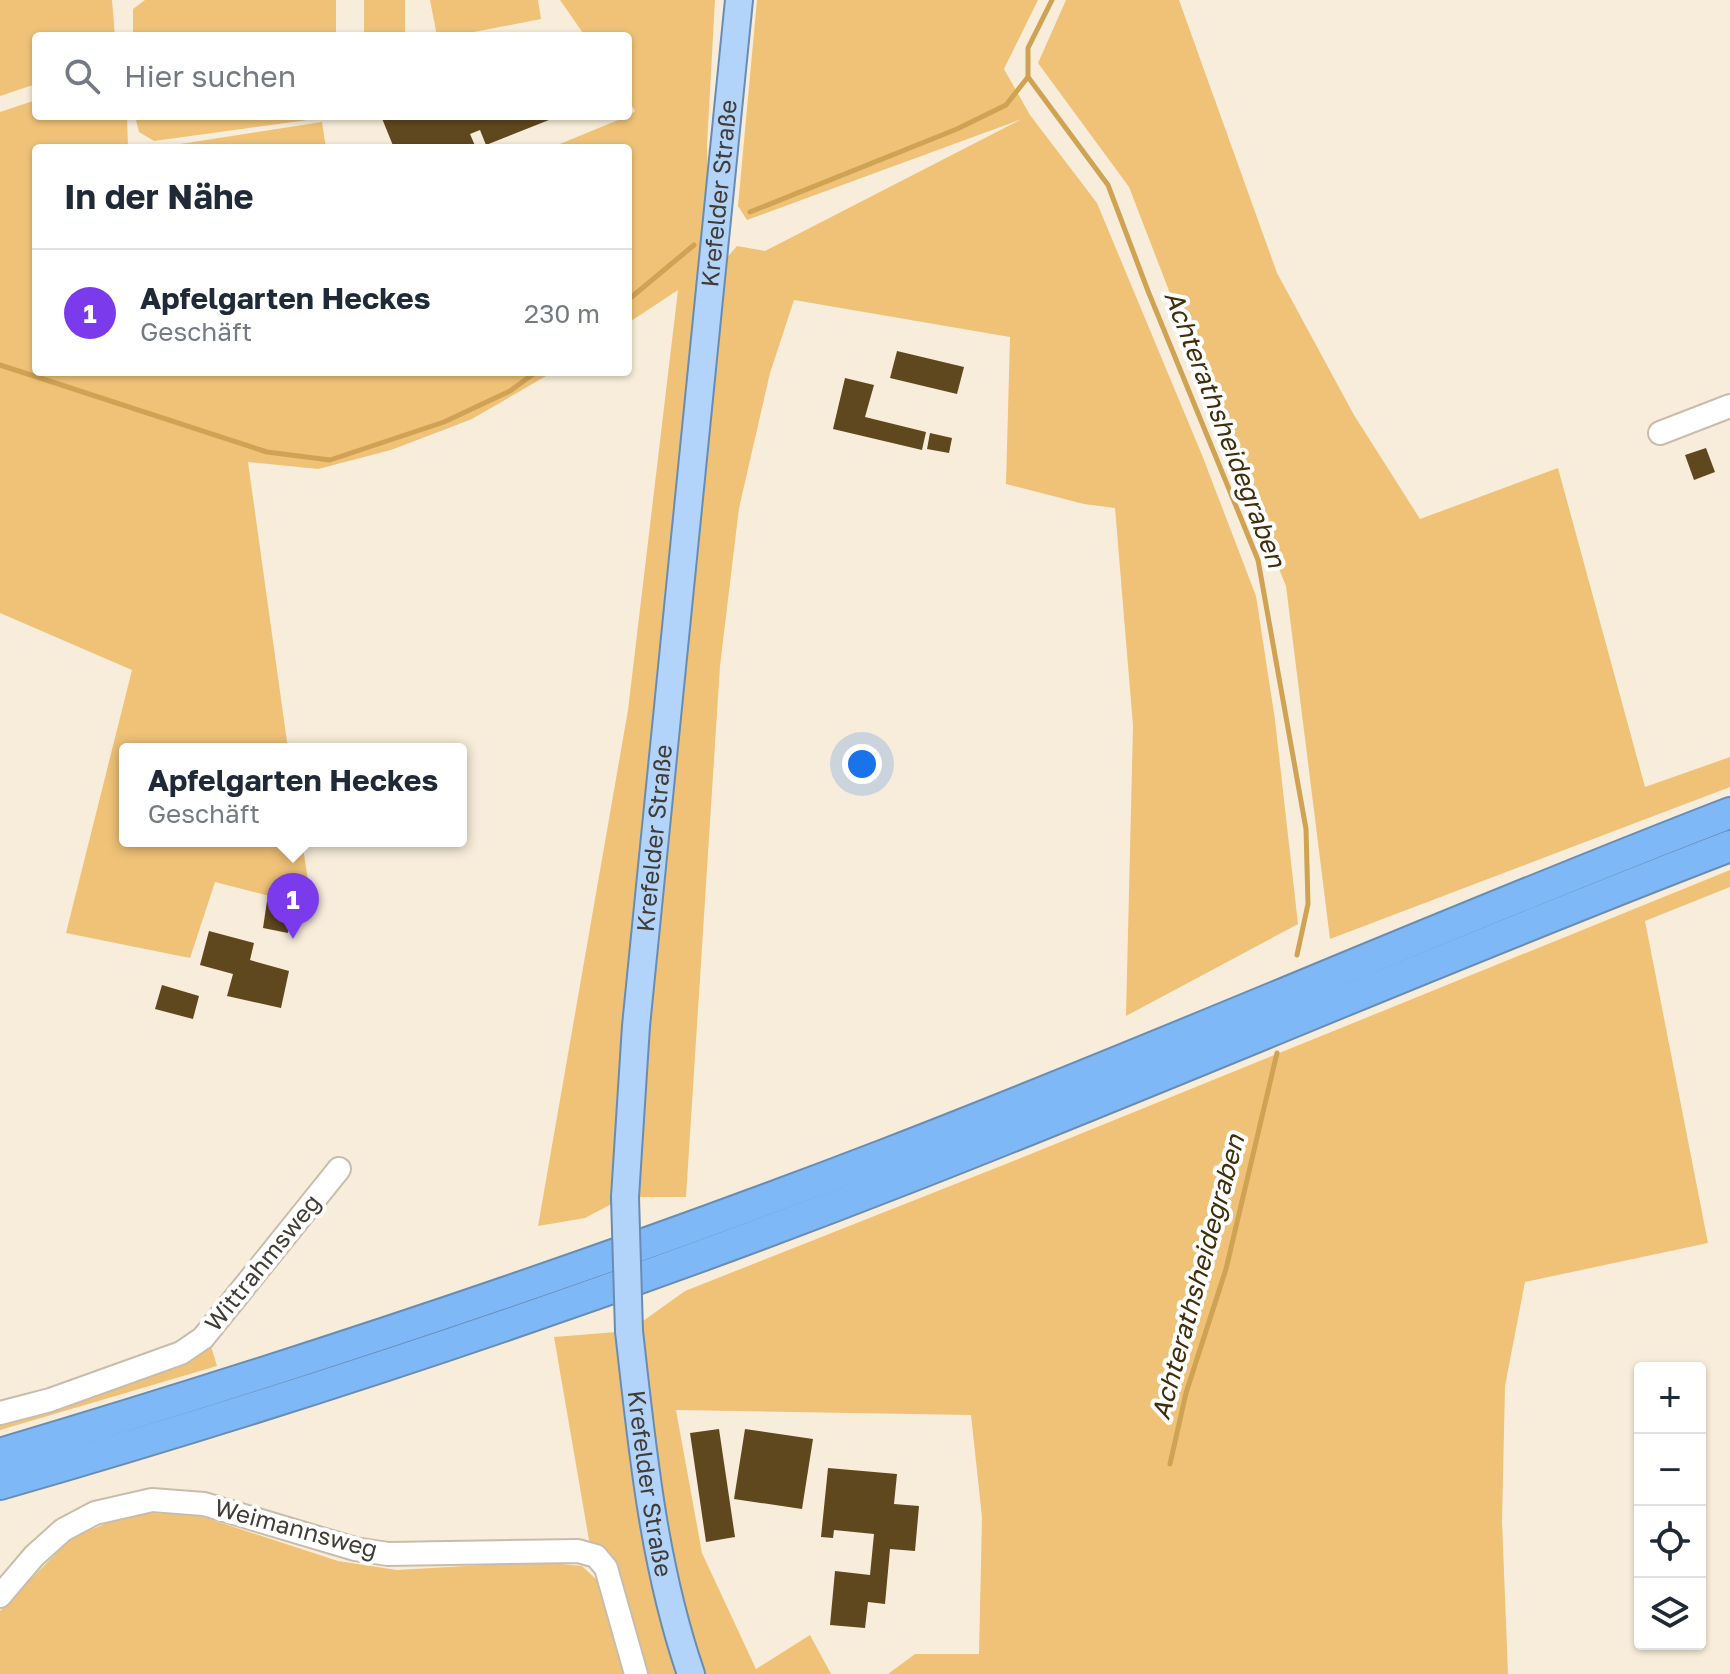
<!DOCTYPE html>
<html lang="de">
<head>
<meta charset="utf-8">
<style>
  :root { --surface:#fff; --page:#f6f6f7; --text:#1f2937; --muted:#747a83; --line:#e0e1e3; --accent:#7c3aed }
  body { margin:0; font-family:"Golos Text",sans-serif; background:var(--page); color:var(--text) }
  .controls { position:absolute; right:24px; bottom:24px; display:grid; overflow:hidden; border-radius:8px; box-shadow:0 2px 6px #0004 }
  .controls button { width:72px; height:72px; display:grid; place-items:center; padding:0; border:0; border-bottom:2px solid var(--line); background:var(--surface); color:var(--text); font:40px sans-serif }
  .you { position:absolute; left:862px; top:764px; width:28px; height:28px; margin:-20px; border:6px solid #fff; border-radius:50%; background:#1a73e8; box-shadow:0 0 0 12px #1a73e833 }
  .badge { display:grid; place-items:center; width:52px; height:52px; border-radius:50%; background:var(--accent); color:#fff; font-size:26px; font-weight:700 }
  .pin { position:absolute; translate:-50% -66px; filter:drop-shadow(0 2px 4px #0008) }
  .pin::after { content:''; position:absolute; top:42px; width:28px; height:24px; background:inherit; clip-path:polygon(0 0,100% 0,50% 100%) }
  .popup { position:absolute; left:119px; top:743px; width:348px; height:104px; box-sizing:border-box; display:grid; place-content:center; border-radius:8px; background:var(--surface); filter:drop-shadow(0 2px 6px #0005); font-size:26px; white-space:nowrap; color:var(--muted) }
  .popup b { font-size:30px; color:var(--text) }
  .popup::after { content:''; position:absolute; left:50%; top:100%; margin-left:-16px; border:16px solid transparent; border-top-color:var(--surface) }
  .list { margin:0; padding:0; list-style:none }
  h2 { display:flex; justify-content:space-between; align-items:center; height:104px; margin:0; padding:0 32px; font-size:34px }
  h2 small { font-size:26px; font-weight:400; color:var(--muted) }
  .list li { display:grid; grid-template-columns:52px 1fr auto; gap:24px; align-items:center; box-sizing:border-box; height:128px; padding:0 32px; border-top:2px solid var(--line) }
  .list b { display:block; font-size:30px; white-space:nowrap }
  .list p { margin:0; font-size:26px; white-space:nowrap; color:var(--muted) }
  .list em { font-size:26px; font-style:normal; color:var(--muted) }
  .icon { flex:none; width:44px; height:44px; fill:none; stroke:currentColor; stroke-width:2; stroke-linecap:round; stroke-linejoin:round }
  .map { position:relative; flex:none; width:1730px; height:1674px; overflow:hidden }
  .search { position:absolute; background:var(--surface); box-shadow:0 2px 6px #0004; left:32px; top:32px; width:600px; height:88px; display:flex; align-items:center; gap:20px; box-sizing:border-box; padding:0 28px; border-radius:8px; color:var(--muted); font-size:30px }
  .panel { position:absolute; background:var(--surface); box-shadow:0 2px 6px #0004; left:32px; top:144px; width:600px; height:232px; border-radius:8px }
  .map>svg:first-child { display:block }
  .green { fill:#efc278 }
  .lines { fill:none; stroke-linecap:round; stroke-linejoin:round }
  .stream { stroke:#d0a253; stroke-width:5 }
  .building { fill:#60481e }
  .minor-casing { stroke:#c8bdac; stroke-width:26 }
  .major-casing { stroke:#698db2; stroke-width:30 }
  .highway-casing { stroke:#698db2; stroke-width:34 }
  .minor { stroke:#fff; stroke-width:22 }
  .major { stroke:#b2d4fa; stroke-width:26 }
  .highway { stroke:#7fb8f6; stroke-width:30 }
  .major-bridge-casing { stroke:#698db2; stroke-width:30; stroke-linecap:butt }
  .major-bridge { stroke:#b2d4fa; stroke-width:26 }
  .labels { text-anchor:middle; stroke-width:8; stroke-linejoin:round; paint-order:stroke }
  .street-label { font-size:24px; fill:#413c35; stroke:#fff }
  .water-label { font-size:26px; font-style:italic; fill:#402d0a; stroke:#fff }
</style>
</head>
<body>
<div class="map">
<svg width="1730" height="1674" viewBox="0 0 1730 1674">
  <rect width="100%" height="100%" fill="#f8edda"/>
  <g class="green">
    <path d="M0,0h112l3,36h-79v48l-36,12z"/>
    <path d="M145,0h191v36h-203v-27z"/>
    <rect x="364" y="0" width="41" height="36"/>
    <path d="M430,0h108l3,19 -88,17h-16z"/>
    <path d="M560,0h155l-8,145 4,131 26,-30 28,5 257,-132 -275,101 -9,-14 19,-206h281l-34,69 26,46 67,88 105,252 54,141 19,124 23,204 -172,92 7,-290 -18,-218 -31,-4 -78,-20 4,-147 -216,-37 -24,73 -31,135 -19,158 -34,531h-61l-40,21 -47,8 90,-516 50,-420 -50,33v-175h-78l78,-32 7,-5 -7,-11v-64h-43z"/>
    <path d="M1066,0h113l98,273 77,142 66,104 138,-51 87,319 85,-30v30l-400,152 -44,-353 -56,-137 -101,-262 -91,-124z"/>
    <path d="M36,100v16h91l1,32h-92v224h517l-81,47 -81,31 -73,19 -70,-7 40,287h-163v92h177l10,66 -97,-25 -25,76 -124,-25 66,-263 -132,-57v-501z"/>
    <path d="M135,116h185l-5,3 -161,22 -15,-9z"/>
    <path d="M322,122l4,26h-172z"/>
    <path d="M1730,870v17l-85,34 63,322 -183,39 -20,104 -3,135 6,153h-620l27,-20h64l3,-137 -11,-102 -295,-5 26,143 54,116 54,-34 21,39h-189l-26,-105 -27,-29 -35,-203 75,-6 56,-40 331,-131z"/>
    <path d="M210,1343l7,23 -217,64v-11z"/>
    <path d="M147,1513l50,2 141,46 59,9 141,-8 44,4 18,17 27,91h-627v-63l70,-72 39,-17z"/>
  </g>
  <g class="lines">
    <g class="stream">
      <path d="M1052,0l-24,48v29l80,108 40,106 110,269 48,269 2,75 -11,51"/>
      <path d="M750,212l207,-83 49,-24 22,-28"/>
      <path d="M628,300l66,-55"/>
      <path d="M0,365l267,87 63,8 114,-38 66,-31 26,-19"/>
      <path d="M1170,1464l16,-71 40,-124 51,-216"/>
    </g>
  </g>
  <g class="building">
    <path d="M381,116h178l-73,29 -6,-15 -10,4 6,14h-82z"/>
    <path d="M897,351l67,16 -7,27 -67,-16z"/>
    <path d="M845,378l29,7 -9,32 61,15 -4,18 -89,-21z"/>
    <path d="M930,433l22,5 -3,15 -22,-4z"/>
    <path d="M1706,448l9,24 -21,8 -9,-25z"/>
    <path d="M267,901l25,5 -4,27 -25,-5z"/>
    <path d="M209,931l45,12 -4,17 39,11 -8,37 -54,-12 6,-22 -33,-9z"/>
    <path d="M162,985l37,11 -6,23 -38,-10z"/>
    <path d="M719,1429l16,108 -29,5 -16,-109z"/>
    <path d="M745,1429l68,10 -11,70 -68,-10z"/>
    <path d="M828,1468l69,6 -3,30 25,2 -4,45 -25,-2 -5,55 -17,-2 -3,26 -35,-3 5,-54 35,4 4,-41 -40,-4 -1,8 -12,-1z"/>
  </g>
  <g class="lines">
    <g class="minor-casing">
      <g id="minor">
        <path d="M1660,433l70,-27"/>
        <path d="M0,1413l50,-13 131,-47 22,-15 136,-169"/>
        <path d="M0,1596l34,-40 29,-26 32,-17 57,-13 52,4 151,45 33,5 190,-3 18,5 10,12 30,106"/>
      </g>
    </g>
    <g class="major-casing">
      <g id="major">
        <path id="s1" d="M625,1197l11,-171 103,-1026"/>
        <path id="s2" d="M629,1331c13,115 24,233 62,343"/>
      </g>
    </g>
    <g class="highway-casing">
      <g id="highway">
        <path d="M0,1454c299,-89 596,-188 887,-300 283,-109 560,-232 843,-341"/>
        <path d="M0,1484c306,-88 608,-189 904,-305 277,-108 549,-227 826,-333"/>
      </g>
    </g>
    <use href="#minor" class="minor"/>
    <use href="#major" class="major"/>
    <use href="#highway" class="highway"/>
    <g class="major-bridge-casing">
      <path id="major-bridge" d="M625,1197l4,134"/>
    </g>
    <use href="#major-bridge" class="major-bridge"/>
  </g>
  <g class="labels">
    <g class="street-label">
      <text dy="8" stroke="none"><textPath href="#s1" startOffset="1008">Krefelder Straße</textPath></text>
      <text dy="8" stroke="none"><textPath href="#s1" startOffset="360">Krefelder Straße</textPath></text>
      <text transform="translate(263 1263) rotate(-51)" y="8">Wittrahmsweg</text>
      <text dy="8" stroke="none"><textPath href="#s2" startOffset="154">Krefelder Straße</textPath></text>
      <text transform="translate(296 1529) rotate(15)" y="8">Weimannsweg</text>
    </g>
    <g class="water-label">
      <text transform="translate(1225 429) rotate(69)" y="9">Achterathsheidegraben</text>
      <text transform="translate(1198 1277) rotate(-75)" y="9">Achterathsheidegraben</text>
    </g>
  </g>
</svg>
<div class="controls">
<button>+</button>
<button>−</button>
<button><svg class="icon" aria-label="locate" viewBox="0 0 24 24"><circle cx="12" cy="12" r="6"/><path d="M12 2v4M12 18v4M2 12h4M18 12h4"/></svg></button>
<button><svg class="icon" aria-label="layers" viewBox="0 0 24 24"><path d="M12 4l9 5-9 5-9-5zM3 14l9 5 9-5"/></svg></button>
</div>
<div class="you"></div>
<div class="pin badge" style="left:293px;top:939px">1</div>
<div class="popup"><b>Apfelgarten Heckes</b>Geschäft</div>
<div class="search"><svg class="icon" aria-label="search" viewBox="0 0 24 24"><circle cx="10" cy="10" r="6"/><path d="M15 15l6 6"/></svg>Hier suchen</div>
<section class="panel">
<h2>In der Nähe<small></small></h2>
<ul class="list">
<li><span class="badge">1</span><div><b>Apfelgarten Heckes</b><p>Geschäft</p></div><em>230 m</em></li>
</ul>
</section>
</div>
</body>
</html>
